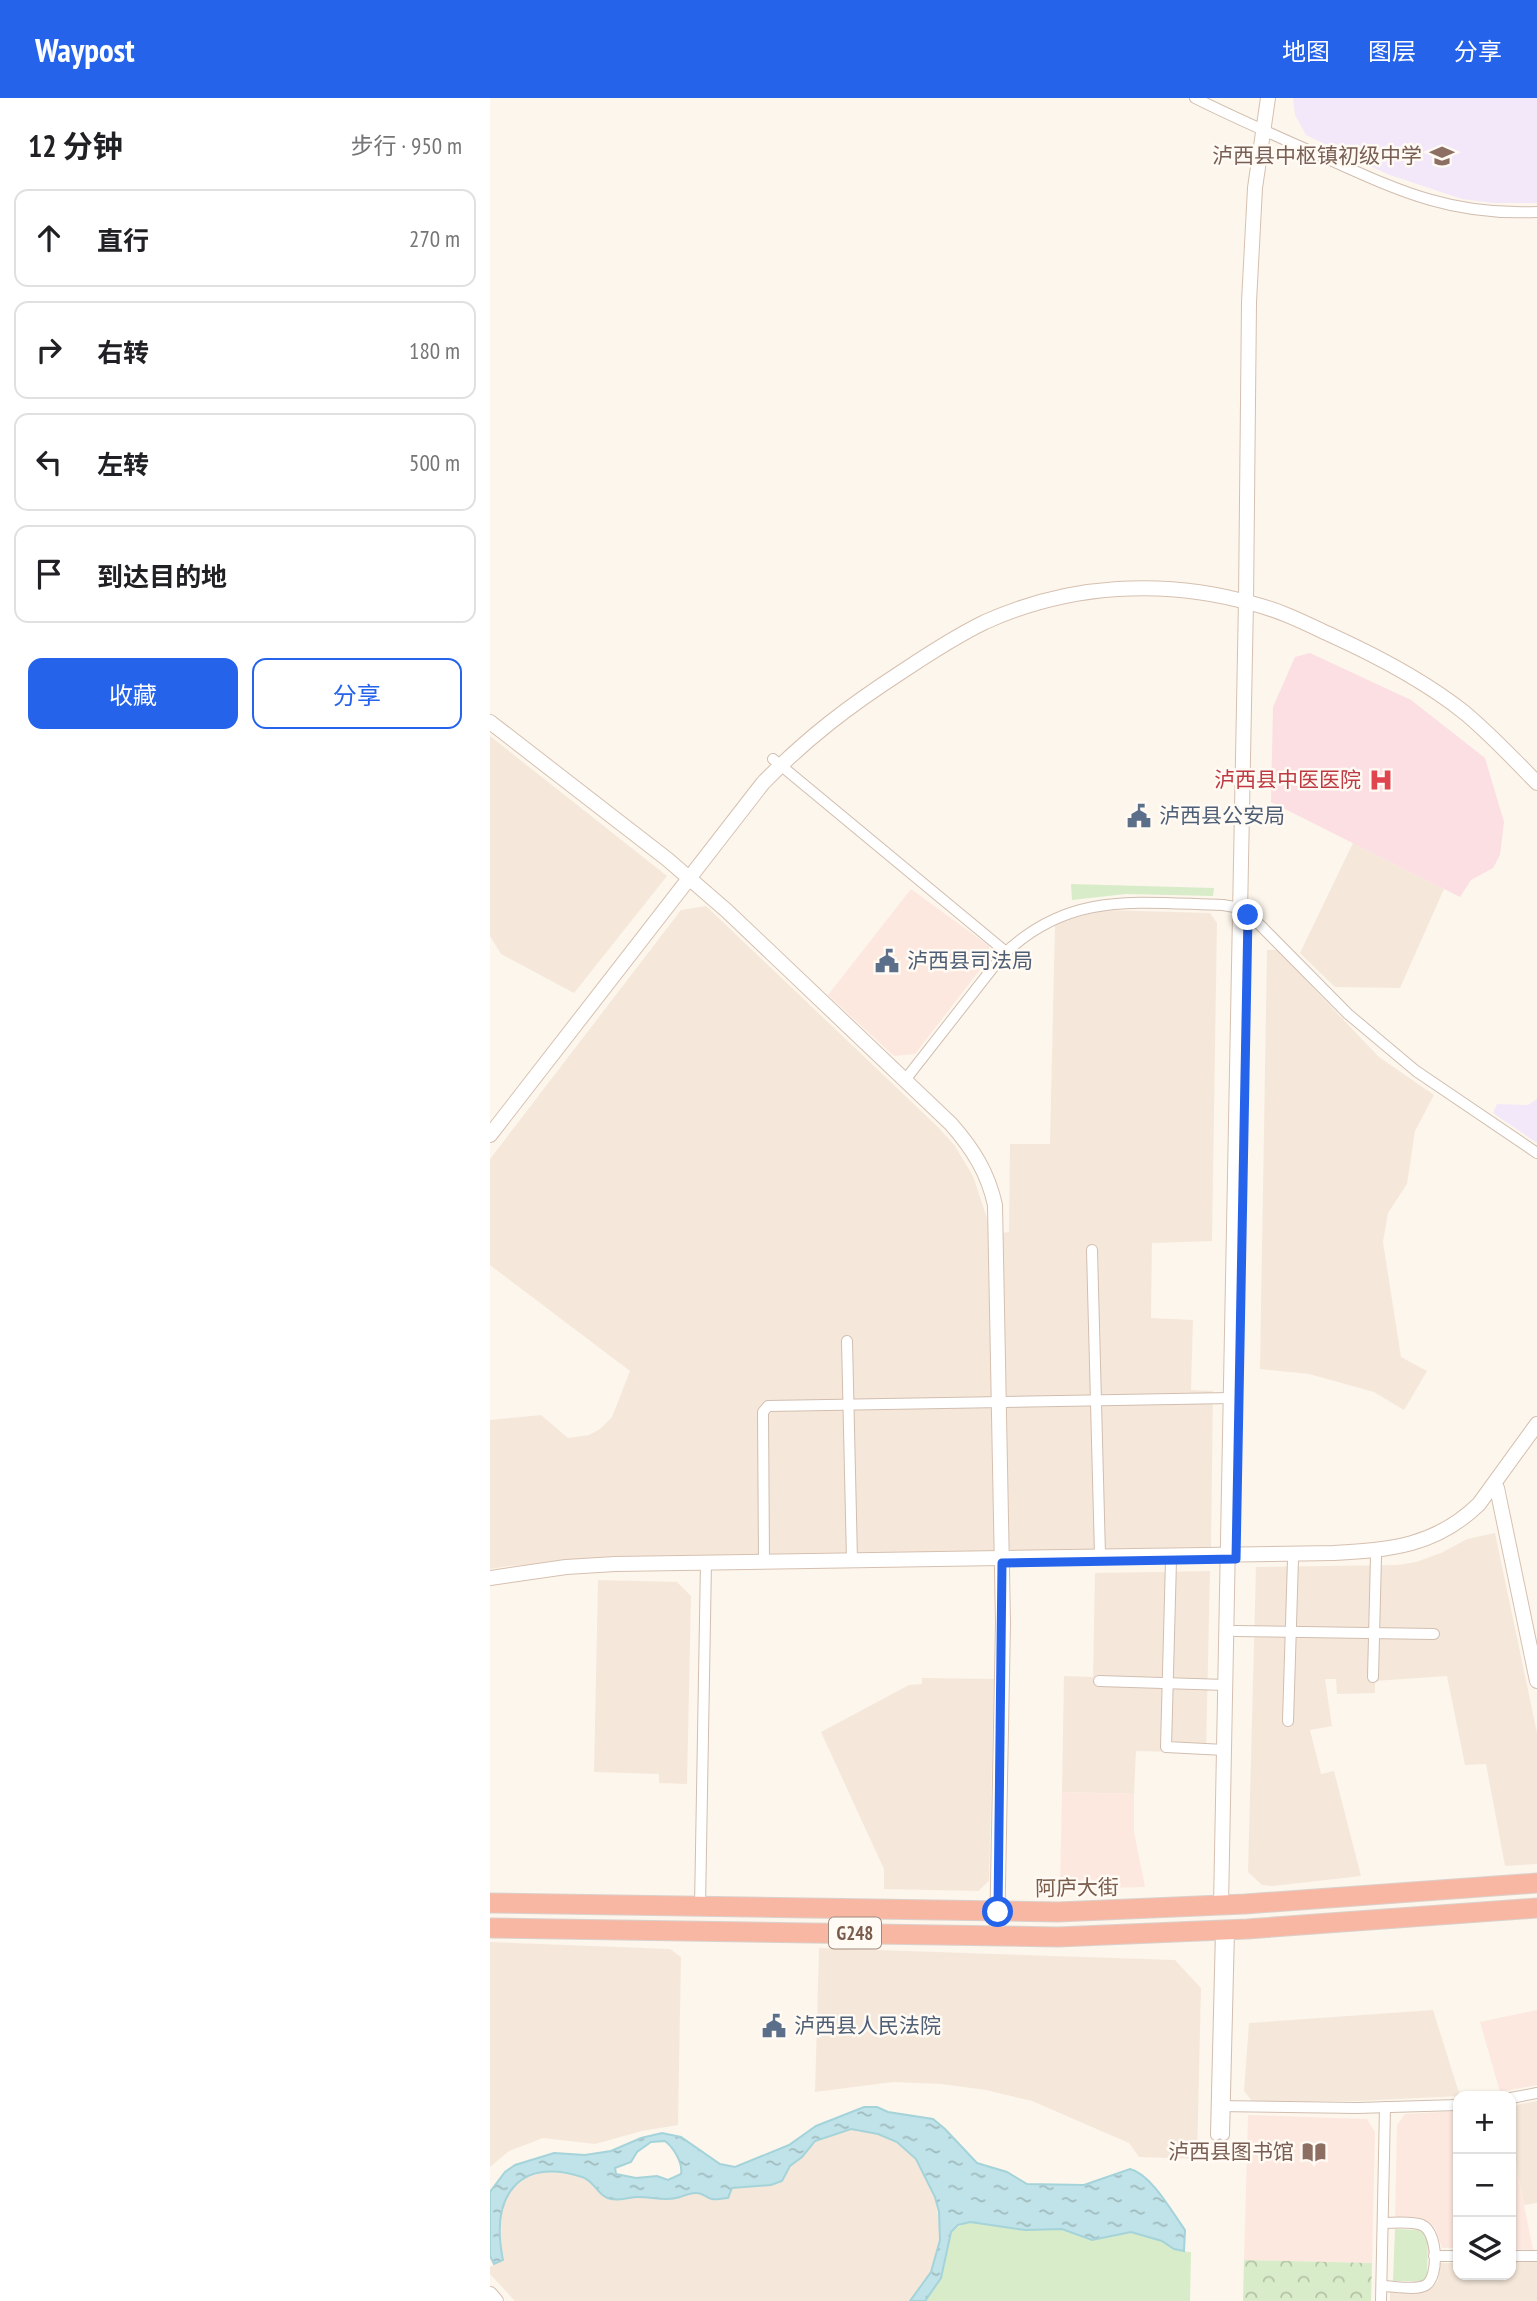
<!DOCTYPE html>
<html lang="zh">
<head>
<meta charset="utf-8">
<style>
  :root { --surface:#fff; --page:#f2f2f2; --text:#202124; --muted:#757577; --line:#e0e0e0; --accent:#2563eb }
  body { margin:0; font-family:"PT Sans Narrow","Noto Sans SC",sans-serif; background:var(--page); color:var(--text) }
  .controls { position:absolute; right:21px; bottom:21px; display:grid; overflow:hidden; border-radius:14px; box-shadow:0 2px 5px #0004 }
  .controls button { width:63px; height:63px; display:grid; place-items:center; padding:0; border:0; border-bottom:2px solid var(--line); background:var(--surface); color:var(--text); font:35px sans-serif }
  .stop { position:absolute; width:21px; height:21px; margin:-16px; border:5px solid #2563eb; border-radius:50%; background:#fff }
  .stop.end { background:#2563eb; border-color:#fff; box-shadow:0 2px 7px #0008 }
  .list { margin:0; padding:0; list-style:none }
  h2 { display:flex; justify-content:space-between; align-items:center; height:91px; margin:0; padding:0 28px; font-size:30px }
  h2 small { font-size:23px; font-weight:400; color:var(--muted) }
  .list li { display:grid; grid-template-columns:46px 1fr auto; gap:21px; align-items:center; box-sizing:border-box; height:98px; margin:0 14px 14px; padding:0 14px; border:2px solid var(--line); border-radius:14px }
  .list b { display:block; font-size:26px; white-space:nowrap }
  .list em { font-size:23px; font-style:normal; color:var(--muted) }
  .actions { display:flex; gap:14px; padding:21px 28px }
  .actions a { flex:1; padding:16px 0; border:2px solid var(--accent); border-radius:14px; text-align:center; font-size:24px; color:var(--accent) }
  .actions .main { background:var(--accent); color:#fff }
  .icon { flex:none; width:38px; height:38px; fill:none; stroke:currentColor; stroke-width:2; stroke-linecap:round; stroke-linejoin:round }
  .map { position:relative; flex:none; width:1047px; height:2203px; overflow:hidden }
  header { display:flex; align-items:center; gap:42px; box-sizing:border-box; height:98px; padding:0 35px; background:var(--accent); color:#fff }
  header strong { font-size:33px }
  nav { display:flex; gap:38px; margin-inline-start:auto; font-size:24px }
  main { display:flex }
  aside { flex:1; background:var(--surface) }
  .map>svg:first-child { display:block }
  .residential { fill:#f5e8da }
  .commercial { fill:#fde8e0 }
  .education { fill:#f3e8fa }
  .medical { fill:#fbdfe3 }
  .green { fill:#d8ecc9 }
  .forest { fill:url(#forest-crowns) }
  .water { fill:url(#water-ripples); stroke:#a5d3da; stroke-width:2; fill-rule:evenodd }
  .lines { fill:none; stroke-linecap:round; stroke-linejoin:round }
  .street-casing { stroke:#d1beb0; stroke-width:12 }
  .secondary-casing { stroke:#d6c0b0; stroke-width:16 }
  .highway-casing { stroke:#dad1cd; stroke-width:21 }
  .street { stroke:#fff; stroke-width:10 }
  .secondary { stroke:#fff; stroke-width:14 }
  .highway { stroke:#f7b7a3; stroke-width:19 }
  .route { stroke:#2563eb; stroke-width:9 }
  .labels { text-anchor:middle; stroke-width:5; stroke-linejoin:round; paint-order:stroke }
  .shield { fill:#fffaf3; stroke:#a28b7f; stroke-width:2 }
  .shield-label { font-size:19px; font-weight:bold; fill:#7a5c4d }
  .education-label { font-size:21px; fill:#785e54; stroke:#fffaf3; text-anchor:end }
  .health-label { font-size:21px; fill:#be3a42; stroke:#fffaf3; text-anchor:end }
  .service-label { font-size:21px; fill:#4e5e75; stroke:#fffaf3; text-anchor:start }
  .street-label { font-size:21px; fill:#7a5c4d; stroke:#fffaf3 }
</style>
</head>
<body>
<header>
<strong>Waypost</strong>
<nav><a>地图</a><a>图层</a><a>分享</a></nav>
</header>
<main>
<aside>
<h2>12 分钟<small>步行 · 950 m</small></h2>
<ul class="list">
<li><svg class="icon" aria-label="ahead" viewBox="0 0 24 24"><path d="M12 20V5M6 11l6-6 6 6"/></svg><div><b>直行</b></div><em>270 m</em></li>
<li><svg class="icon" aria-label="right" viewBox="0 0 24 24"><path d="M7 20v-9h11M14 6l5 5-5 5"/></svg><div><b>右转</b></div><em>180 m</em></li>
<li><svg class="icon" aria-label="left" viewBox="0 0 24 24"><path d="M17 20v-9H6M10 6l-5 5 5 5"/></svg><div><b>左转</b></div><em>500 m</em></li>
<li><svg class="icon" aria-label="arrive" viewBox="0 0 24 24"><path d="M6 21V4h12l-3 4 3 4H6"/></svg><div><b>到达目的地</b></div></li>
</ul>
<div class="actions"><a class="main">收藏</a><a>分享</a></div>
</aside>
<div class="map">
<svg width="1047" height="2203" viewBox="0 0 1047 2203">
  <defs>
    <pattern id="forest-crowns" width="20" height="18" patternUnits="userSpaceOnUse" patternTransform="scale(1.75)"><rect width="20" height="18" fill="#d8ecc9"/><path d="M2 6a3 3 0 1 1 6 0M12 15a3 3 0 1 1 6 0" fill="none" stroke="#b4c2a5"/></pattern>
    <pattern id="water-ripples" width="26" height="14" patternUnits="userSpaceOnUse" patternTransform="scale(1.75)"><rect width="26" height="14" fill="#bfe3e8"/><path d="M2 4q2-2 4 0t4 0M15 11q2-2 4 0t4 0" fill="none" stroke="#a0bbbe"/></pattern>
  </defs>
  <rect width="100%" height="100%" fill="#fdf6ec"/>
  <g class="residential">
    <path d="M0,638l177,140 -93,117 -73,-39 -11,-18z"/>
    <path d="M863,745l91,46 -44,99 -65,-1 -35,-34z"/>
    <path d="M216,808l232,221 17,19 18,30 14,42 5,37 4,296 -344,7 -143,8 -19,3v-149l51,-5 27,23 21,-3 11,-6 12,-12 18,-46 -140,-106v-106l191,-249z"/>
    <path d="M615,812l105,3 7,10 -5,318 -60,2 -1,75 42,2 -2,70 22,1 -2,156 -200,4 -4,-8 -7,-310 9,-1 1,-88h40l5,-219 19,-7z"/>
    <path d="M777,852h10l102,107 55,38 -19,36 -8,53 -19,29 -5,29 18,115 26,14 -23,39 -30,-18 -65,-18 -49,-5z"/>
    <path d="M1005,1435l42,200v131l-32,2 -19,-102 -21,1 -18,-89 -72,5v12l-38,1 -1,-15h-11l7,47 -22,4 11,44 13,-3 27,105 -88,10 -11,-1 -14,-13 8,-305 141,-2 19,-3 25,-9 26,-14z"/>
    <path d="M720,1473l-4,182 -70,-2 -2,43 -72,-2 2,-116 29,1 2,-104z"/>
    <path d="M108,1482l79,2 14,14 -4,188 -28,-1v-9l-65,-2z"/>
    <path d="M432,1580l72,1 -5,202 -11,10 -94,-2v-20l-63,-137 88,-47 13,-1z"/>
    <path d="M0,1844l180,7 11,8 -3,168 -36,6 -47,13 -52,-6 -34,13 -19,16z"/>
    <path d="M329,1850l356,12 26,28 -4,171 -58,-2 -10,-14 -97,-42 -46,-11 -45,-6 -48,-2 -78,10z"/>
    <path d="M943,1912l27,86 -101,5h-107l-8,-10 5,-68z"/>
    <path d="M1047,2003v102l-13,2 -13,-65v-34z"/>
    <path d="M364,2030l24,6 19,8 20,17 18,38 5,32 -2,21 -7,22 -21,29h-395l-25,-27v-7l12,-7 -8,-29 3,-24 9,-18 19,-14 18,-4 38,5 40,24 14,-3 38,2 23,-6 15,6 17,-1 4,-10 52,-9 6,-13 12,-9 13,-16z"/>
    <path d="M1047,2163v40h-147v-9h30l14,-6 4,-5 2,-18h18v12h53v-13z"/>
  </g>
  <g class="commercial">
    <path d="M421,791l78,57v12l-74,96 -21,2 -66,-61z"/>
    <path d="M572,1694l72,2v38l11,55 -85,2z"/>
    <path d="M1047,1912v75l-37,7 -20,-70z"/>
    <path d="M968,2013v137h-16l-7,-20 -7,-7 -33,-3 2,-93 8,-11z"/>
    <path d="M758,2017l119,4 8,13 -3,131 -128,-3z"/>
    <path d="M1021,2042l22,110 -22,-1z"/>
  </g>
  <g class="education">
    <path d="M803,0h244v105h-43l-32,-4 -75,-25 -81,-39 -11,-20z"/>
    <path d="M1047,1001v44l-44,-30 4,-9 31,1z"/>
  </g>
  <path class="medical" d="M820,555l101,47 74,58 19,64 -4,33 -7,13 -22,12 -11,17 -189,-95 2,-95 22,-50z"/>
  <g class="green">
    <path d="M581,786l143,4 -1,8 -87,-2 -54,6z"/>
    <path d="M480,2124l55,8 37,-1 33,11 36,-8 31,9 17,10 12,1 -1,49h-265c4,-9 12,-15 16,-23 10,-25 -3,-47 29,-56z"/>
    <path d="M905,2131l26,1 7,6 -1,40 -3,5h-31z"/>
  </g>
  <path class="forest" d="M754,2162l128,3 -1,38h-128z"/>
  <path class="water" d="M374,2009h13l11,5 45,7 12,10 32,34 30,9 20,12 57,1 46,-16c21,5 42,43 55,61l-1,21 -10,-2 -12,-8 -31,-9 -39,8 -30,-11 -37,1 -55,-8 -12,3 -7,7 -10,46 -16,23h-15l21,-29 9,-32 -1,-28 -4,-15 -19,-38 -19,-17 -19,-8 -27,-5 -36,12 -13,16 -12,9 -8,15 -11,4 -39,3 -4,10c-5,0 -12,2 -16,1 -6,-1 -9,-6 -15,-6 -8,-1 -14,4 -21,5 -12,3 -25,-1 -38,-1 -9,0 -17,4 -27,2 -13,-2 -16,-18 -29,-22 -64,-20 -92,19 -79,83l-9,4 -4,-8v-64l15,-20 10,-7 39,-12 31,2 26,-4 30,-13 21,-5 19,4 39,27 15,3 54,-22 27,-19zM175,2043c9,7 18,22 16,33l-13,6 -11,-4 -21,2 -20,-4 -1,-6 16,-6 6,-10 14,-10z"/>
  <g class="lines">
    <g class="street-casing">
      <g id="street">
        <path d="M705,0c40,20 81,38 122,56 78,35 131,62 220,58"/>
        <path d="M283,661l233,193"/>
        <path d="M415,982l97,-124c67,-66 135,-53 221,-51l17,3 19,16 89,90 68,57 121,82"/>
        <path d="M602,1152l8,305"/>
        <path d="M357,1243l5,219"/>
        <path d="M681,1462l-5,187 59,3"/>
        <path d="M274,1463l-1,-149 5,-6 463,-8"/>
        <path d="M745,1533l199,3"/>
        <path d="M883,1579l3,-121"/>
        <path d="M609,1583l127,4"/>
        <path d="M798,1623l5,-162"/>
        <path d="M210,1809l6,-345"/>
        <path d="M1021,2000l26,-5"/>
        <path d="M727,2008l140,2 101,-3"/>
        <path d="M726,2037l5,-204"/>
        <path d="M734,2037l5,-205"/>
        <path d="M944,2158h24"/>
        <path d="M1021,2158h26"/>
        <path d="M892,2188c12,0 34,5 44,-1 13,-8 12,-53 -4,-60 -11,-4 -28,-2 -39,-2"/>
        <path d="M891,2203l4,-194"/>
      </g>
    </g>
    <g class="secondary-casing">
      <g id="secondary">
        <path d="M0,624l177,137 60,52 224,213c22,25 37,49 44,81l8,418 -6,314"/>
        <path d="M0,1037l273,-352c45,-46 86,-77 140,-112 27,-18 53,-35 82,-49 84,-38 180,-44 269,-18 28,7 53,20 79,32 46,21 92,45 132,77 26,22 49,46 72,70"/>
        <path d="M1007,1390l40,193"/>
        <path d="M0,1480l76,-11 49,-3 719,-11c56,-3 102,-7 145,-49l58,-80"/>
        <path d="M731,1808l25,-1305 3,-299 6,-114 13,-90"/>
        <path d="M0,2196l6,7"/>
      </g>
    </g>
    <g class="highway-casing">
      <g id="highway">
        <path d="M0,1805l568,9 187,-8 292,-21"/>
        <path d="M0,1830l568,9 189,-8 290,-21"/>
      </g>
    </g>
    <use href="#street" class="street"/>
    <use href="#secondary" class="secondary"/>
    <use href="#highway" class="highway"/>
  </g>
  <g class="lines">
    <path class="route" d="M508,1814l4,-349 234,-4 12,-644"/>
  </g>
  <defs>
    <g id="school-bare" transform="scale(1.89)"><path d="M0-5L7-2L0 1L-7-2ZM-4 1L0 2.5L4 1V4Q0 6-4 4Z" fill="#8d6e63" stroke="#fffaf3" stroke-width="2.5" paint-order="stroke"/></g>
    <g id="hospital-bare" transform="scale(1.89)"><path d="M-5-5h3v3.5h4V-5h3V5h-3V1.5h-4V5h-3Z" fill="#e0444e" stroke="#fffaf3" stroke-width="2.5" paint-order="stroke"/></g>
    <g id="civic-bare" transform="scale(1.89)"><path d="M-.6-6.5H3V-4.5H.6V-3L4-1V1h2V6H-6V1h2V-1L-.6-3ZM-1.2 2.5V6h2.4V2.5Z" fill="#5c6f8a" stroke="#fffaf3" stroke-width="2.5" paint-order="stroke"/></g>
    <g id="library-bare" transform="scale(1.89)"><path d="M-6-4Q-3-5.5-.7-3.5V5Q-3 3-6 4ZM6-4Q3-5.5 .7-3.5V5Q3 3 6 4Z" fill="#8d6e63" stroke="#fffaf3" stroke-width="2.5" paint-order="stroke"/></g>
  </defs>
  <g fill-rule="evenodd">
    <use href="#school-bare" x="952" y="58"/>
    <use href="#hospital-bare" x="891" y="682"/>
    <use href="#civic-bare" x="649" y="718"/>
    <use href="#civic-bare" x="397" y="863"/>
    <use href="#civic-bare" x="284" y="1928"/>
    <use href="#library-bare" x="824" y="2054"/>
  </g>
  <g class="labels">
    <rect class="shield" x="339" y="1819.5" width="52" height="31" rx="5"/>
    <g class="shield-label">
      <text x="365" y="1842">G248</text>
    </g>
    <g class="education-label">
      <text x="932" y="65">泸西县中枢镇初级中学</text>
      <text x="804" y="2061">泸西县图书馆</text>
    </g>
    <g class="health-label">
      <text x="871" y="689">泸西县中医医院</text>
    </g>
    <g class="service-label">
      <text x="669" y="725">泸西县公安局</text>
      <text x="417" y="870">泸西县司法局</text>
      <text x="304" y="1935">泸西县人民法院</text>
    </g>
    <g class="street-label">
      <text transform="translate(587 1790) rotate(-1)" y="7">阿庐大街</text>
    </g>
  </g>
</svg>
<div class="controls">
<button>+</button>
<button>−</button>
<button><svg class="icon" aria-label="layers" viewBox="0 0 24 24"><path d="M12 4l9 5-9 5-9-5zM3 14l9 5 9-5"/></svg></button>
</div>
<div class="stop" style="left:508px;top:1814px"></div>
<div class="stop end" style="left:758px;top:817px"></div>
</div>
</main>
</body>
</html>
